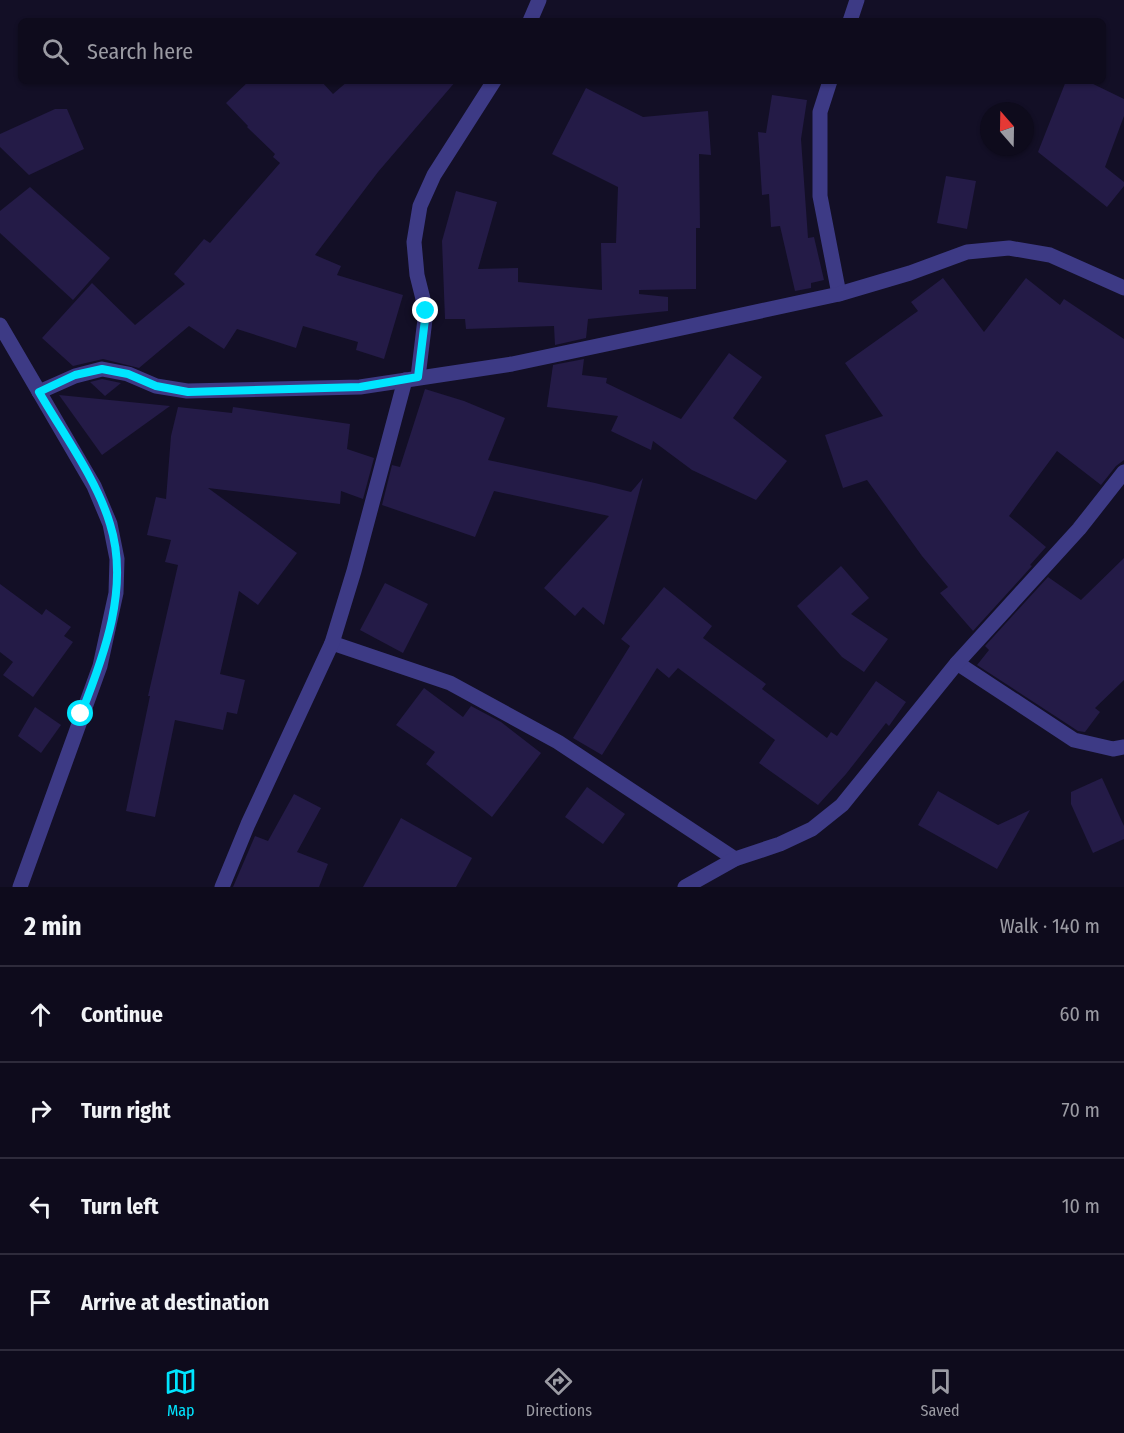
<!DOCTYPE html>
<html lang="en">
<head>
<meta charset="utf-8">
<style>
  :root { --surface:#0e0b1c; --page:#1c1929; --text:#f1f3f6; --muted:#9b9ba3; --line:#2e2b3b; --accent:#00e5ff }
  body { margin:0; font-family:"Fira Sans Condensed",sans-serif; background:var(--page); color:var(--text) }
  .compass { position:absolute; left:980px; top:102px; width:54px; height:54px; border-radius:50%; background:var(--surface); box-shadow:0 2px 4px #0004; rotate:340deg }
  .stop { position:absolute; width:18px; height:18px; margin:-14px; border:4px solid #00e5ff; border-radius:50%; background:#fff }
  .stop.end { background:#00e5ff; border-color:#fff; box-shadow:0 2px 6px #0008 }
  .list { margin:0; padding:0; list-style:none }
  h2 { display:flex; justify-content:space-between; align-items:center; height:78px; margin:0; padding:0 24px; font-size:26px }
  h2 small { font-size:20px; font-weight:400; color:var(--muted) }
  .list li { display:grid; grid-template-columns:39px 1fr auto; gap:18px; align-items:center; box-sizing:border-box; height:96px; padding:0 24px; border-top:2px solid var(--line) }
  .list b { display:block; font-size:22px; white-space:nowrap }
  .list em { font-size:20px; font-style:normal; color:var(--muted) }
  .icon { flex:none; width:33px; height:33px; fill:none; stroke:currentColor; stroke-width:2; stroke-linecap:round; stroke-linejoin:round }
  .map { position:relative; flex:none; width:1124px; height:887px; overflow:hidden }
  .search { position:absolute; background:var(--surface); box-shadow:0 2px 4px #0004; left:18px; right:18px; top:18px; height:66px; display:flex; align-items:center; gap:15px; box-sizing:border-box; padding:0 21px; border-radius:9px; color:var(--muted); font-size:22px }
  .sheet { height:462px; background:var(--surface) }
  nav { display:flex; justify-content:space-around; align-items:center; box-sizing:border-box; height:84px; border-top:2px solid var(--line); background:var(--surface); font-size:16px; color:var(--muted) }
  nav a { display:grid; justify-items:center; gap:3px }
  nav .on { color:var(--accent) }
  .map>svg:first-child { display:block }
  .building { fill:#241b47 }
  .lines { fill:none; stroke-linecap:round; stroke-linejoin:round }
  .street { stroke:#3d3a85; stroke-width:15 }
  .route { stroke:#00e5ff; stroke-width:8 }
</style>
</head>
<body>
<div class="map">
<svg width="1124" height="887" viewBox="0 0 1124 887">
  <rect width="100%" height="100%" fill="#130f26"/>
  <g class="building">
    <path d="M249,81h72l12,13 15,-13h108l-78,91 -63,83 26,11 -4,9 66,20 -19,64 -28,-9 2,-8 -55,-16 -7,22 -59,-19 -13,20 -35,-23 -50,42 -36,-9 -30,7 -31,-28 50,-55 43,42 50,-41 -11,-10 30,-35 6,4 70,-80 -7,-6 2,-3 -28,-27 1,-1 -22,-23z"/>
    <path d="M1066,81h21l37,18v17l-19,51 19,15v4l-17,21 -69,-55z"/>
    <path d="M586,88l57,29 65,-6 3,44 -12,-1 1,74h-4v61l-57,1v4l29,3v14l-80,8 -2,19 -31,7 -1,-19 -88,3 -1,-10h-20l-3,-78 14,-50 41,11 -19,67 40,-1v14l84,8 -1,-47h15l2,-56 -66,-33z"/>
    <path d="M772,95l35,5 -6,39 7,99 6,-1 10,43 -13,3v5l-16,3 -15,-65 -9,1 -2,-33 -7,1 -4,-63 8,1z"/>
    <path d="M55,109h12l17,40 -55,26 -29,-28v-13z"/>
    <path d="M946,176l30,5 -9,48 -30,-6z"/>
    <path d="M30,187l80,71 -37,42 -73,-67v-22z"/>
    <path d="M943,278l41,54 42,-54 34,27 4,-6 60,40v121l-8,6 -15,19 -44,-34 -48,65 37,31 -16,18 2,1 -59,65 -33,-38 8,-6 -26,-31 -55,-76 -24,8 -18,-53 58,-19 -38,-53 73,-52 -7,-9z"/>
    <path d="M729,353l33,24 -29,41 54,43 -31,39 -64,-30 -39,-29 -2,9 -40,-19 7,-15 -71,-9 6,-42 31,-6 -2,16 25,3 -1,5 75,36z"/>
    <path d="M102,379l19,4 -16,13 -15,-14z"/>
    <path d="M425,389l39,12 41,17 -17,42 107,23 36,9 12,-14 -39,147 -21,-18 -8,9 -31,-28 65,-72 -115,-25 -19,46 -93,-32 10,-40 8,2z"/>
    <path d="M59,395l111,11 -68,49z"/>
    <path d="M178,407l54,6 1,-6 117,17 -3,25 27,9 -11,41 -22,-8 -1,13 -132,-16 89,65 -39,52 -19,-14 -19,83 25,6 -8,34 -10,-2 -4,18 -48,-10 -20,97 -29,-6 24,-115h-2l30,-131 -13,-3 6,-22 -24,-5 9,-38 10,2 5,-63z"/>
    <path d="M1124,558v122l-29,28 5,4 -15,20 -7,-1 -101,-66 12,-15 -4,-4 63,-69 33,23z"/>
    <path d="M841,566l28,32 -18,16 37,25 -24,33 -22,-15 -45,-51z"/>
    <path d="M385,583l43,21 -25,49 -43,-23z"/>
    <path d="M0,584l42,31 4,-6 25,18 -7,9 9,6 -40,55 -30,-22 10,-13 -13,-10z"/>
    <path d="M664,587l48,39 -9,12 63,46 -4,5 65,49 4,-6 6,4 39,-55 30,21 -17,24 -3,-3 -40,51 -28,31 -59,-42 16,-23 -97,-72 -9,10 -12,-10 -55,87 -29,-17 57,-92 -9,-7z"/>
    <path d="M424,688l39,29 8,-11 30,16 40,31 -49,64 -66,-53 9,-12 -39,-27z"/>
    <path d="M35,707l26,18 -20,28 -23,-17z"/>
    <path d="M1102,778l22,48v13l-31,14 -22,-49v-12z"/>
    <path d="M587,787l38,27 -22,30 -38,-27z"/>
    <path d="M938,791l60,34 32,-15 -33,59 -79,-44z"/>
    <path d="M294,794l27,14 -24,44 31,12 -9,23h-86l22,-51 13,5z"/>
    <path d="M401,818l71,40 -16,29h-93z"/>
  </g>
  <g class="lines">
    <g class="street">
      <path d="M530,21l9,-21"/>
      <path d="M850,21l7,-21"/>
      <path d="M830,81l-10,31v84l19,98"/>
      <path d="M0,325l94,161 16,38 7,35 -1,34 -16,73 -80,221"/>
      <path d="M418,377l8,-66 -9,-36 -3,-33 6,-36 14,-31 60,-94"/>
      <path d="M39,392l36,-16 27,-7 26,5 28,12 31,5 173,-4 152,-23 142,-30 185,-40 71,-21 57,-21 42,-4 41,7 74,33"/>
      <path d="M332,643l118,40 108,59 177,117"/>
      <path d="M957,663l117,77 39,9 11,-2"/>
      <path d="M222,887l26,-63 84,-181 22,-72 51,-191"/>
      <path d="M685,887l50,-28 45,-15 32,-15 30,-24 115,-142 122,-134 45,-57"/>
    </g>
  </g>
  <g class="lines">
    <path class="route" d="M81,714c23,-58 49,-127 29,-190 -13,-44 -48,-92 -71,-132l36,-17 27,-6 26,5 28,12 32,6 172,-5 58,-10 8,-66"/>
  </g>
</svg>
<svg class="compass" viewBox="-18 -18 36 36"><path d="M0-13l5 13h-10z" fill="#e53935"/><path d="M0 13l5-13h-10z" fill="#9b9ba3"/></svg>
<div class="stop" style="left:81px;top:714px"></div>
<div class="stop end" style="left:426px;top:311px"></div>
<div class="search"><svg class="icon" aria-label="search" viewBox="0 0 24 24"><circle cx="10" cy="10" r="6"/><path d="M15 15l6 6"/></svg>Search here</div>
</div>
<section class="sheet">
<h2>2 min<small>Walk · 140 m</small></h2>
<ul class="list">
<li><svg class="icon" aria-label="ahead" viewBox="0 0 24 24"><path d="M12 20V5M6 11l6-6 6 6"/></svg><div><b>Continue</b></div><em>60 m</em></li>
<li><svg class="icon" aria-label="right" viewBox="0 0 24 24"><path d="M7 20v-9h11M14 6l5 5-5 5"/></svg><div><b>Turn right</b></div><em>70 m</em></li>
<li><svg class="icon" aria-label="left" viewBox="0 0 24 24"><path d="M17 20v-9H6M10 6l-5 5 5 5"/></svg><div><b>Turn left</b></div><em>10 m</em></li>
<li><svg class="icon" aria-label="arrive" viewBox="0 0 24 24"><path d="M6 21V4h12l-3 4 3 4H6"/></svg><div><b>Arrive at destination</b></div></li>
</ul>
</section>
<nav>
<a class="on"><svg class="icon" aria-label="map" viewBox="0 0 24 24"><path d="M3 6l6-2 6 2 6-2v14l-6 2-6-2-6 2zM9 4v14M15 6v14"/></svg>Map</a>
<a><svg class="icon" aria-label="directions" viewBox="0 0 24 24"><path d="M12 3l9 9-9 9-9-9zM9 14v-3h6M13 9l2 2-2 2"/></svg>Directions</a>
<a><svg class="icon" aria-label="saved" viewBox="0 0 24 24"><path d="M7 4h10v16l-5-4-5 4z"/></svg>Saved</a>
</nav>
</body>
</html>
